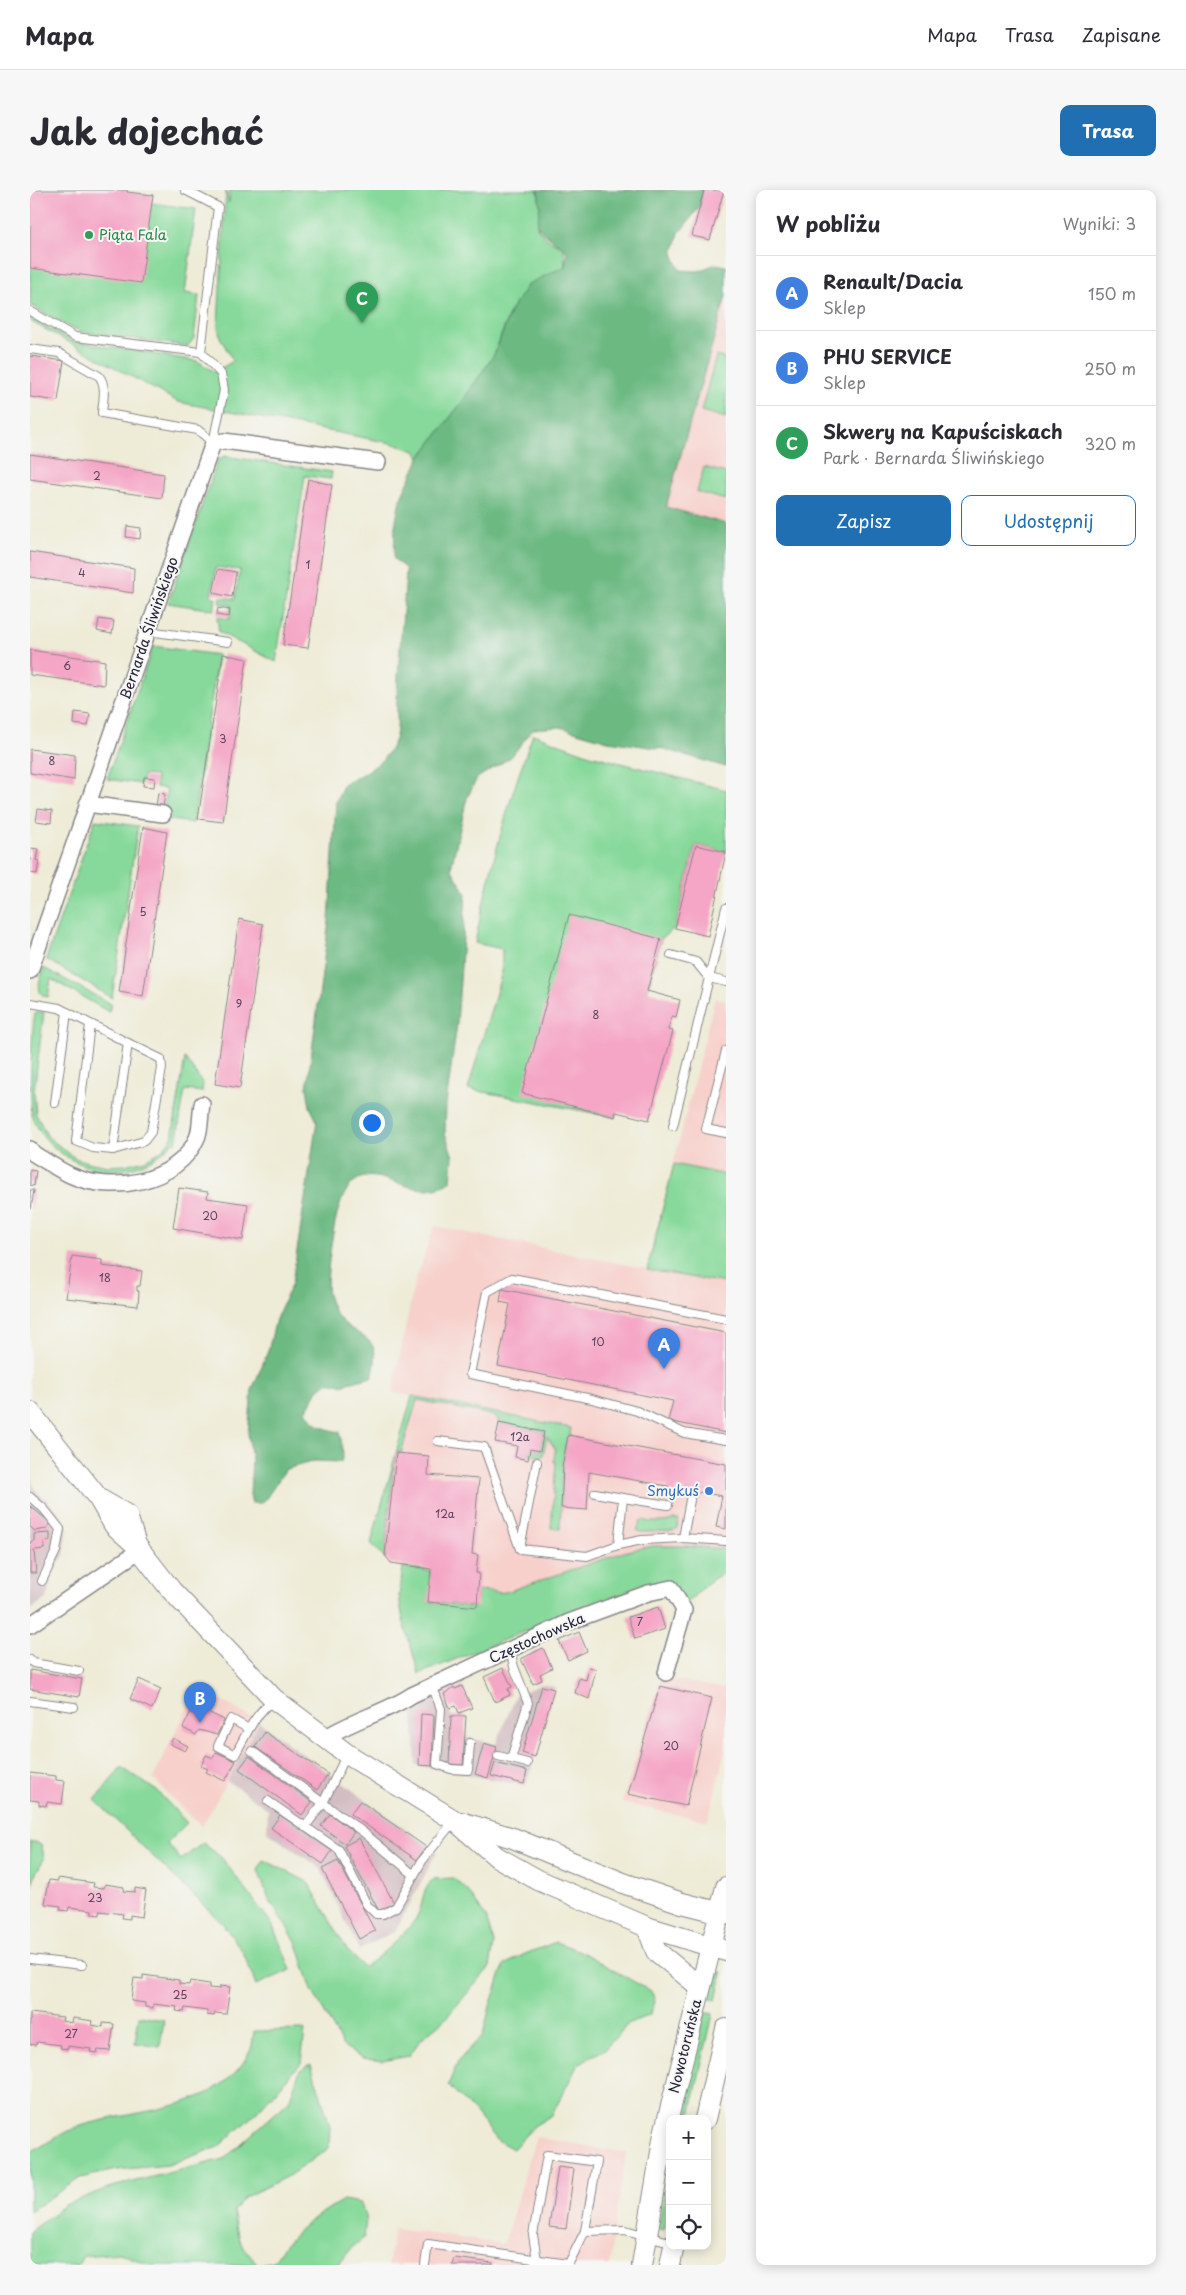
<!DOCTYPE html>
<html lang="pl">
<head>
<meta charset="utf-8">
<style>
  :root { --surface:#fff; --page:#f7f7f7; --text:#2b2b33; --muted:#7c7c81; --line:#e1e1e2; --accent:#1f6fb2 }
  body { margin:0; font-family:"Playpen Sans",sans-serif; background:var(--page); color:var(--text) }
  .controls { position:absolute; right:15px; bottom:15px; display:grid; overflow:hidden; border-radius:10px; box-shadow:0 2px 12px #0003 }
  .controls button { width:45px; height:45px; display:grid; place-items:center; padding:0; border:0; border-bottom:1px solid var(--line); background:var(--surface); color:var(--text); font:25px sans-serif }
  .you { position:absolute; left:341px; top:932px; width:18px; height:18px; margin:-12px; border:4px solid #fff; border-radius:50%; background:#1a73e8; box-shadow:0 0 0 8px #1a73e833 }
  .badge { display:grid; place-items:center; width:32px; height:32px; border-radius:50%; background:var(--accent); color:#fff; font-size:16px; font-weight:700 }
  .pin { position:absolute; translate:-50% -41px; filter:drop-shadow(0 1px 2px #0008) }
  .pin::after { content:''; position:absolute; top:26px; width:18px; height:15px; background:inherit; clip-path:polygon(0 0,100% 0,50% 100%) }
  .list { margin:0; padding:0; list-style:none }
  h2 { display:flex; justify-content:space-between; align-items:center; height:65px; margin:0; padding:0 20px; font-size:21px }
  h2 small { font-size:16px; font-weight:400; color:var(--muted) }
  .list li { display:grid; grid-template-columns:32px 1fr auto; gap:15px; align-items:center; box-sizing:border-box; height:75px; padding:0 20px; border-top:1px solid var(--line) }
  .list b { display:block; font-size:19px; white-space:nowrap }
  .list p { margin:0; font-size:16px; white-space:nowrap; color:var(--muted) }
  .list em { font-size:16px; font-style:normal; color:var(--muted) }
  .actions { display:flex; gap:10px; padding:15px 20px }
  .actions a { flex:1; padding:11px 0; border:1px solid var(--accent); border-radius:10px; text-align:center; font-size:18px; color:var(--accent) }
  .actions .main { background:var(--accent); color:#fff }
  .icon { flex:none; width:28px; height:28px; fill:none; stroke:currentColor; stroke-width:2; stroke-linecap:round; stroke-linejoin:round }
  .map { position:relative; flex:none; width:696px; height:2075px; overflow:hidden; border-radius:10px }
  header { display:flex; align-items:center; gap:30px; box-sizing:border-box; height:70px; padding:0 25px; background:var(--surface); border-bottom:1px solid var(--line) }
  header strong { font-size:24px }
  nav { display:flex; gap:28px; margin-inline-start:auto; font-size:18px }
  .intro { display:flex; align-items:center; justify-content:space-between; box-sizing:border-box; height:120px; padding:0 30px }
  h1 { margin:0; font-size:35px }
  .button { padding:12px 22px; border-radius:10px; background:var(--accent); color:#fff; font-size:18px; font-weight:700 }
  main { display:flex; gap:30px; padding:0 30px }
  aside { flex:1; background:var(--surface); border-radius:10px; box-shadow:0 2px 12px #0003 }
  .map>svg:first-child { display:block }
  .built { fill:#f7d0cb }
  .industrial { fill:#d2bec2 }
  .green { fill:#86d99a; stroke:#547e6a }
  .forest { fill:#6cb982; stroke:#476e5e }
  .building { fill:#f5a5c5 }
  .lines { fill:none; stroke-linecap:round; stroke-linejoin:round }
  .lane-casing { stroke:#888688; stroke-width:10 }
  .street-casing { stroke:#888688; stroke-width:18 }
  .secondary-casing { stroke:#888688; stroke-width:22 }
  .lane { stroke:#fff; stroke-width:8 }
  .street { stroke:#fff; stroke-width:15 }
  .secondary { stroke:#fff; stroke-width:20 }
  .leisure-dot { fill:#2e9e5b; stroke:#f6f6f2; stroke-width:2 }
  .shop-dot { fill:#3f7fe0; stroke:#f6f6f2; stroke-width:2 }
  .labels { text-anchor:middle; stroke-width:4; stroke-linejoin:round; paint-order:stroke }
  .number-label { font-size:11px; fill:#57435e }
  .leisure-label { font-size:14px; fill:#27864d; stroke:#f6f6f2; text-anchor:start }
  .street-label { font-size:14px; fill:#22223b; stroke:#f6f6f2 }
  .shop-label { font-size:14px; fill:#366cbe; stroke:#f6f6f2; text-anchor:end }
</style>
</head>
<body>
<header>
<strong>Mapa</strong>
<nav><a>Mapa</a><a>Trasa</a><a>Zapisane</a></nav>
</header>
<div class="intro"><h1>Jak dojechać</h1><a class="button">Trasa</a></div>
<main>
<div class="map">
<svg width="696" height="2075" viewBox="0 0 696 2075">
  <rect width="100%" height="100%" fill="#f6f6f2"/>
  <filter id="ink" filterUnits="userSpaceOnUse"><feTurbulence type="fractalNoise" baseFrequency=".02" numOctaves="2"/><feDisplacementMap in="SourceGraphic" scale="10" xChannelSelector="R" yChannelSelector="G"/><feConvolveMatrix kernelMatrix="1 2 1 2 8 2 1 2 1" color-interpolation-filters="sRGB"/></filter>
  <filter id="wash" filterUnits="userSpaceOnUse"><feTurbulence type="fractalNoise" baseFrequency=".0096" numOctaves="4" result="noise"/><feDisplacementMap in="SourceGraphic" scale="20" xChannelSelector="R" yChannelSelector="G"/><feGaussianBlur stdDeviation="1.12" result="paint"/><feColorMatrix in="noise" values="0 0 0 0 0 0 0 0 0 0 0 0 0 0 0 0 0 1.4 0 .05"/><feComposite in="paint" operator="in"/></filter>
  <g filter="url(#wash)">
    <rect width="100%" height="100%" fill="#eeebd6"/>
    <g class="built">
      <path d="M696,106v228l-60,-17z"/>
      <path d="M685,808l11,2v563l-222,66 -80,-24 5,-34 -39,-6 -19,-22 41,-147 -20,-3 22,-108 20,-59 213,43z"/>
      <path d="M631,1487l65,12v58l-18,74 -86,-18z"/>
      <path d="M167,1497l62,35 -57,105 -49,-48z"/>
      <path d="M506,1947l90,16 -17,112h-221l6,-36 110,15z"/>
    </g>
    <g class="industrial">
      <path d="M0,1288l5,11 24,23 9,16 -4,27 -13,22 -4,21 -17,12z"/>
      <path d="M409,1492l12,34h15l-1,21 31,7 20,-49 26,-11 13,3 -29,99 -110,-21 -4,-70z"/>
      <path d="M229,1532l178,130 -42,79 -36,19 -39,-82 -53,-36 1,-23 -41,-28z"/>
    </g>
    <g class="green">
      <path d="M196,0l3,13 1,-13h308l2,16 -3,22 10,11 17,9 1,18 -18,9 -37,36 -16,44 -32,47 -42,55 -5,-6 -24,-8 -213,-41 -148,-81v-4l43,24 124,20 18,11 18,-11 -13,-24 -2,-13z"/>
      <path d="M121,13l45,6 -11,84 14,2 -5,43 -6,8 -105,-14 -16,-6 -37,-21v-37z"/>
      <path d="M686,166l10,3v59l-25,-7z"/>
      <path d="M194,266l108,16 -1,7 -26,-3 -29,186 -57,-30 -2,-15 13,2 1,-14 -12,-2 1,-6 15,2 5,-29 -24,-3 -5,29 5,2 -2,12 -46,-7 50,-143z"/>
      <path d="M674,277l22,6v27l-29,-8z"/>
      <path d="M123,456l65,9 -25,168 -30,-4 4,-30 -11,-2v-11l-13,-1 -2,9 -34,-5z"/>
      <path d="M503,544l57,21 136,35v62l-30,-7 -1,3 -20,80 -14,11 -46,178 -147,-28 34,-117v-23l-27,-6c14,-72 33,-141 58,-209z"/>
      <path d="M65,630l43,6 -26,172 -66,-39z"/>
      <path d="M14,778l67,36 -2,8 -58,-33 -3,18c-15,-2 -7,-20 -4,-29z"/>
      <path d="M9,822h5l-10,79 2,23 12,23 27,21 12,4 21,4 17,-1 20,-5 16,-9 11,-13 13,-80 18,26 -1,8 -17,-2 -9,53 -3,-1c-32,35 -80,38 -117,7 -11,-9 -19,-20 -24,-34 -2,-23 -1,-71 2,-96l1,-5z"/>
      <path d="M644,974l52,11v108l-79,-13z"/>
      <path d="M382,1206l159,32 -1,8 -2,-1 -6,32 1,1 -3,61 -9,-1 5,-66h-2l1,-14 -8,-11 -4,19 -14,-1 1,-6 10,2 4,-19 -45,-9 -2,-5 -6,-3 -74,-15 -16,53h-5l-1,14 -2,1 -8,91 -14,-16z"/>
      <path d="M645,1329l4,1 -2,9 -3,2 -33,1 -4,-2 4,-10c9,2 25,4 34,-1z"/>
      <path d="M623,1356h31l42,3v23c-17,7 -27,20 -40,32l-30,-20 -85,29 -152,61 -16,-54 -4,-24 4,-29 28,4 -2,31 47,5 2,-16c10,-2 17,3 28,1l121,-41z"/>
      <path d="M91,1577l36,24 30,32 -20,20 14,17 22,-17 18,14 51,67 19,46 -35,15 -13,-33 -20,-28 -128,-124z"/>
      <path d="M0,1652h6l6,4 2,13 -9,15 -5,24z"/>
      <path d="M234,1670l44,22 39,68 17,17c14,-9 44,-35 52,-49 9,-15 3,-23 17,-39l20,-1 15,13 18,26 8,26 -4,24 -45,52 -24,20 -12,17 -27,5 -19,-3 -20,-12 -31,-56 -16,-49 -27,-41 -11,-30z"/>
      <path d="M526,1752l24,9 72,41 3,10 -5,13 -21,8 -24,26 -27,15 -26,51 -18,11 -21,23 -16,-9 -21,-27 -28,-28 11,-25 24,-25 7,-29 14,-41 21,-11z"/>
      <path d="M689,1781l3,2 -6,27 -10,-2 8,-22z"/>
      <path d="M674,1822l9,2 -24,105h-11z"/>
      <path d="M109,1826l25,4 -4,27 -25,-4z"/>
      <path d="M275,1840l-4,33 -44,49 -39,35 -50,18 -52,5 -36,8 -50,33v-57c13,-9 28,-19 43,-25 57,-22 143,-13 176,-76 4,-6 4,-15 5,-22z"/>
      <path d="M281,1874l19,62 -1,22 -39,27 -45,22 -12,14 6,29 19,25 16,-4c18,-30 39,-43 69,-61l18,3 5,17 -2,18 -15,12 -11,15h-188l-30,-12 -37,3 -5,9h-48v-34l35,-26 43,-17 116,-29 65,-58 11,-31z"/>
      <path d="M640,1969v46l-6,25 -6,-1z"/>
    </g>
    <path class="forest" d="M508,0h165l-4,18 -20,25 -6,21 7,16 18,1 18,-7 10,2v30l-60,211 60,17v243l-62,-18 -56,-8 -48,-14 -27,2 -22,28 -34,21 -10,20 -16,70 15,26 -9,130 -11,80 -1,29 8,24 -2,24c-47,34 -99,-59 -118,52 -2,12 -8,52 -5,61 2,7 6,19 11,24 22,24 45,16 33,59l-31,8 -13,-3 -10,8 -12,21c9,15 18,18 34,21l3,22 -2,8 -26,-1 -29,8 -21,31 -5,3h-8l-2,-8 2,-35 -4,-26 4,-44 16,-39 8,-32 16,-36 25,-162 -7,-14 -3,-19 22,-167 7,-119 8,-19c20,-9 39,-18 49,-39 7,-14 3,-30 4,-45 1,-43 7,-86 9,-130l-12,-10 1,-33 5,-26 20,-43 42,-55 33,-49 16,-43 17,-26 37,-18 2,-15c-10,-9 -21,-14 -30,-25l3,-20z"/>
    <g id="blocks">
      <g class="building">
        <path d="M0,0h97v2l26,3 -12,88 -111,-15z"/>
        <path d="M674,0h20l-14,50 -18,-4z"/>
        <path d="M0,166l34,5 -6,40 -28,-4z"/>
        <path d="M0,264l134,20 -2,24 -132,-19z"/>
        <path d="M278,289l24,6 -24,163 -25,-3z"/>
        <path d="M97,336l14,2 -1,11 -14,-2z"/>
        <path d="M0,362l104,16 -1,25 -103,-16z"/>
        <path d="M188,379l18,3 -4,25 -19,-4z"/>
        <path d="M188,418l12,2 -1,7 -12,-2z"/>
        <path d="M69,429l15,2 -2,13 -15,-3z"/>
        <path d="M0,460l75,11 -1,24 -74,-10z"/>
        <path d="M193,464l24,5 -24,163 -25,-3z"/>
        <path d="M45,522l15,2 -2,12 -14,-2z"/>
        <path d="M0,559l45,6 -1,25 -44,-7z"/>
        <path d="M114,587l11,1 -1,9 -11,-1z"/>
        <path d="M128,603l7,1 -2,14 -7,-1z"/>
        <path d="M8,619l14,2 -1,12 -15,-2z"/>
        <path d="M113,637l24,5 -24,164 -24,-4z"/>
        <path d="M666,655l30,7 -18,84 -33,-8z"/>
        <path d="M0,658l8,1 -2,11 3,1 -2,13 -7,-1z"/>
        <path d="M539,725l92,24 -14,52 33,9 -4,17 -4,-1 -4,14 5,1 -24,89 -33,-8 -1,5 -93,-24z"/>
        <path d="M209,729l24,5 -23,164 -25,-4z"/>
        <path d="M0,980l6,1 -2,15 -4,-1z"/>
        <path d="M149,998l29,4 -1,6 41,6 -5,36 -70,-12z"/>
        <path d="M0,1000h4l-3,19h-1z"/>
        <path d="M42,1066l30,4v6l40,5 -2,15h-3v5h2l-1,15 -72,-8z"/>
        <path d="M472,1099l224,44v100l-58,-12 5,-20 -175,-35 12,-62 -10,-2z"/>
        <path d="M469,1233l45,9 -4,19 -10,-2 -2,11 -13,-3 2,-11 -22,-4z"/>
        <path d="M538,1245l158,29v65l-10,-2 6,-31 -23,-4 -3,5 -10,-2 -2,-5 -8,-2 -1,5 -8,-2 1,-5 -79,-14 -2,38 -26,-2 2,-40 -1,-1z"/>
        <path d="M366,1263l33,3 -1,19 51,4 -7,75 6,1 -2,18h3l-2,34 -49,-5 3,-33 -40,-6 -6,-8z"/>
        <path d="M0,1316l21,17 -5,6 -11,2 -5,-4z"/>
        <path d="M20,1343v8l-6,1v7l-10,1 2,23h-6v-31l4,-1v-7z"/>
        <path d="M628,1417l7,22 -30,10 -7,-22z"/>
        <path d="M549,1442l8,19 -19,9 -9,-19z"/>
        <path d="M513,1458l9,20 -12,6 2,6 -9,4 -12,-25z"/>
        <path d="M559,1477l7,2 -7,30 -14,-6 4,-15 7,2z"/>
        <path d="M473,1478l9,19 -4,2 2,6 -15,7 -11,-25z"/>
        <path d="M0,1480l52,9 -3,18 -49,-8z"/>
        <path d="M109,1489l22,10 -9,20 -22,-10z"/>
        <path d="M432,1496l10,22 -13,5 -3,-7 -6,2 -6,-14 10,-7 1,2z"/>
        <path d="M512,1496l12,3 -19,68 -13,-4z"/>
        <path d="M630,1496l52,12 -26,108 -58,-12z"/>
        <path d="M164,1515l30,15 -7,15 -18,-5 -3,5 -13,-7z"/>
        <path d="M391,1524l13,1 -2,51 -13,-1z"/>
        <path d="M421,1526h15l-3,49 -14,-1z"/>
        <path d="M235,1542l63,42 -11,16 -62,-43z"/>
        <path d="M143,1548l15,8 -3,5 -15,-7z"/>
        <path d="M454,1553l13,4 -9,31 -13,-4z"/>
        <path d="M186,1562l20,9 -11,20 -19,-9 2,-3 -7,-3 5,-11 7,3z"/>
        <path d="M219,1566l63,46 -10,13 -63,-46z"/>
        <path d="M465,1573l32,8 -3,13 -33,-8z"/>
        <path d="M0,1583l26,3v4l9,1 -3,23 -15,-2 -1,4 -7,-1v-4l-9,-1z"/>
        <path d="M330,1611l66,46 -9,13 -67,-46z"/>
        <path d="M300,1624l24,18 -9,12 -24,-18z"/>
        <path d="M250,1625l52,36 -9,13 -52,-36z"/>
        <path d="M329,1648l35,65 -15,8 -35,-65z"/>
        <path d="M308,1671l37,70 -16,8 -37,-70z"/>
        <path d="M28,1688l36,5 -1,4 11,1 1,-4 19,3 -1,4 12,1v-4l11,2 -4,27 -12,-2v4l-8,-1 1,-4 -23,-3v4l-8,-1v-4l-23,-3 -1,4 -8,-1 1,-4 -16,-2 4,-24 9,1z"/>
        <path d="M113,1785l36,5v4l10,1 1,-4 19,3v4l11,1v-3l10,1 -4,27 -11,-1 -1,3 -7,-1v-4l-22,-3 -1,4 -8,-1 1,-4 -24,-3v4l-8,-1v-4l-14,-2 3,-23 9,1z"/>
        <path d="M0,1823l33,4 -1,4 10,2 1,-5 20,3 -1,4 11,2v-4l11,1 -4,27 -12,-1 -1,3 -7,-1 1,-3 -23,-3v3l-8,-1 1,-3 -24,-3 -1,3 -6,-1z"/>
        <path d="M528,1977l16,2 -8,60 -17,-2z"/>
        <path d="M424,2068l39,5v2h-41z"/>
      </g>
    </g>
  </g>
  <g filter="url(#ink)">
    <use href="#blocks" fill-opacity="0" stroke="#888688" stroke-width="1"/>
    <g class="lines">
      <g class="lane-casing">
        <g id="lane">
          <path d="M155,0l33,17 -17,145"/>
          <path d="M0,121l45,26 126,15 20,22 3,16 -11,53"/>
          <path d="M0,159l29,4 40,23c8,10 4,24 3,37l96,17 15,13"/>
          <path d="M118,441l80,11"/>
          <path d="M696,718l-17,70 17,4"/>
          <path d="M641,765l25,7 13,16 -36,148"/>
          <path d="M0,813l29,5 69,35 -15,107 -20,-2 -17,-7 14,-117"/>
          <path d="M696,861l-20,78 20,4"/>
          <path d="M25,913l12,-91"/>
          <path d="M83,960l31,-9 7,-9 11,-64 -1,-9 -33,-16"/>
          <path d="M696,1129l-214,-41 -25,14 -17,82 122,25 45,12 47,22 42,7"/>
          <path d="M408,1251l46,6 36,102 67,7 31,-11 24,-5 41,-2 43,3"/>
          <path d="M565,1303l28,5"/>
          <path d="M0,1307l14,12 16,20 -4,22 -14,30"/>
          <path d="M653,1348l7,-38"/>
          <path d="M588,1355l5,-47 45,7"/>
          <path d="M490,1358l17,-86"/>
          <path d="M480,1459l4,18 14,36 -17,56 16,4"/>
          <path d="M0,1470l3,3 46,8"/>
          <path d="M402,1495l9,24 -4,55 14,5 17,1 2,-27"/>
          <path d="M0,1511l44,6"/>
          <path d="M219,1539l-18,-10 -13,27 17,9c12,-22 19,-40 39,-56"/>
          <path d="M222,1561l71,52 -18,24"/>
          <path d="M317,1564l-24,49 40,29 51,43"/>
          <path d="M468,1566l13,3"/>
          <path d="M238,1611l71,49 28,55 9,9h7l13,-7 26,-46 31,-39"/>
          <path d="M0,1769l52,6"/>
          <path d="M507,2070l-4,-25 14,-80 50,7 -12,69"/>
          <path d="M395,2075l3,-21 140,20"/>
          <path d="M538,2075l17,-34 40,-1 45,12"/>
        </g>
      </g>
      <g class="street-casing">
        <g id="street">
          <path d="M57,614l76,10"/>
          <path d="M0,781l183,-528 11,-2 154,21"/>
          <path d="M0,959l4,5c12,7 23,15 36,21 41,19 107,9 127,-37 4,-9 3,-23 5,-34"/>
          <path d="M0,1435l110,-75"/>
          <path d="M295,1548c27,-18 60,-25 87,-43l157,-73 79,-29 23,-5 13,22 -18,63"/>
        </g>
      </g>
      <g class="secondary-casing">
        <g id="secondary">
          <path d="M0,1222l69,87 15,26 22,20 35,45 103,109 73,55 107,66 43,37 41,23 109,47 79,24"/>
          <path d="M71,1310l26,15 9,30"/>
          <path d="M431,1632l52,16 110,45 59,20 44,11"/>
          <path d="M617,1737l9,24 44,36"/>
          <path d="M675,1929l21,-90"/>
          <path d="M612,2075l22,-131 62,-247"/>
          <path d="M640,2075l4,-19"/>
        </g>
      </g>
      <use href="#lane" class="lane"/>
      <use href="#street" class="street"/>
      <use href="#secondary" class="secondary"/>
    </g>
  </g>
  <circle class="leisure-dot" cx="59" cy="45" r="5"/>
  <circle class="shop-dot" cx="679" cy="1301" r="5"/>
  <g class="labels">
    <g class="number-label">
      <text x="67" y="290">2</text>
      <text x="278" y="379">1</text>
      <text x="52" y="387">4</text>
      <text x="37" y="480">6</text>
      <text x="193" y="553">3</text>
      <text x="22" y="575">8</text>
      <text x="113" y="726">5</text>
      <text x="209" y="818">9</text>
      <text x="566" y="829">8</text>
      <text x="180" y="1030">20</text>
      <text x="75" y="1092">18</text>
      <text x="568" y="1156">10</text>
      <text x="490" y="1251">12a</text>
      <text x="415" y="1328">12a</text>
      <text x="610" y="1436">7</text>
      <text x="641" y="1560">20</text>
      <text x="65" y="1712">23</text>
      <text x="150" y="1809">25</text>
      <text x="41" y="1848">27</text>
    </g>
    <g class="leisure-label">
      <text x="69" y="50">Piąta Fala</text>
    </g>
    <g class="street-label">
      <text transform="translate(119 438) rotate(-71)" y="5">Bernarda Śliwińskiego</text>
      <text transform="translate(507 1448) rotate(-24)" y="5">Częstochowska</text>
      <text transform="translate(655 1856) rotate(-76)" y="5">Nowotoruńska</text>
    </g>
    <g class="shop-label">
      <text x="669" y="1306">Smykuś</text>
    </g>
  </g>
</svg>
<div class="controls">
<button>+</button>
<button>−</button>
<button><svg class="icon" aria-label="locate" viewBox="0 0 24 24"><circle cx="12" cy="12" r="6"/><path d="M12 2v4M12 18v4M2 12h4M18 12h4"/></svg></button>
</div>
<div class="you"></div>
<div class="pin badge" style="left:634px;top:1179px;background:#3f7fe0">A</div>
<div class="pin badge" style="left:170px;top:1533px;background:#3f7fe0">B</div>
<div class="pin badge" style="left:332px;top:133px;background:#2e9e5b">C</div>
</div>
<aside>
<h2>W pobliżu<small>Wyniki: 3</small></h2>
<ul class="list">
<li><span class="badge" style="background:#3f7fe0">A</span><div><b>Renault/Dacia</b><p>Sklep</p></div><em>150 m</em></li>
<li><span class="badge" style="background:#3f7fe0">B</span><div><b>PHU SERVICE</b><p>Sklep</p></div><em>250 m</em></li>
<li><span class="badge" style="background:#2e9e5b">C</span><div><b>Skwery na Kapuściskach</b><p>Park · Bernarda Śliwińskiego</p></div><em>320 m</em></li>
</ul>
<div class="actions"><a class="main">Zapisz</a><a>Udostępnij</a></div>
</aside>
</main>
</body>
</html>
